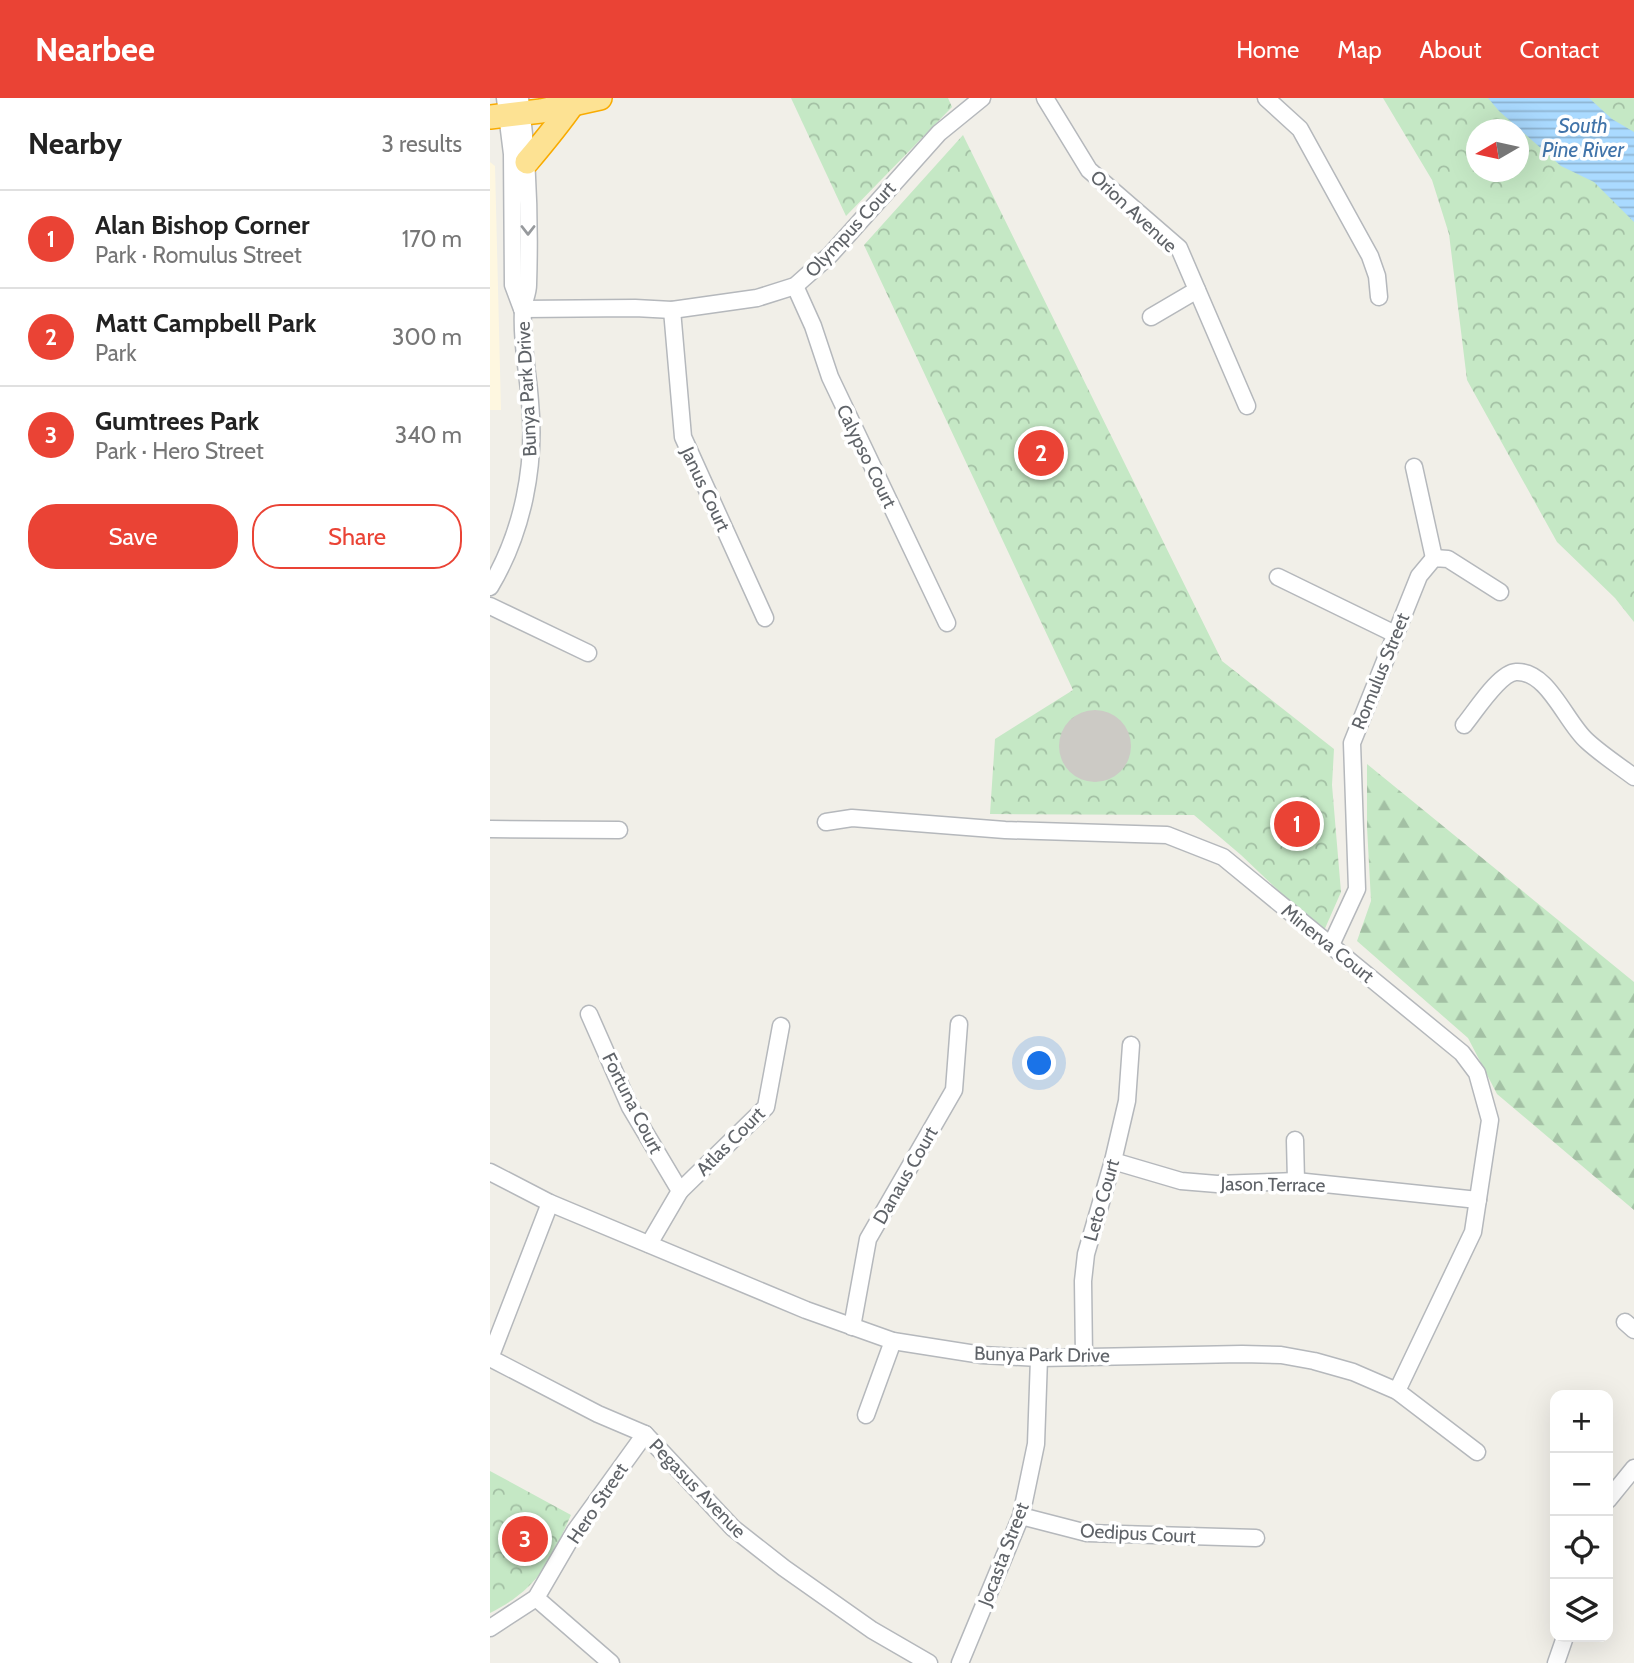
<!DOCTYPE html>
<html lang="en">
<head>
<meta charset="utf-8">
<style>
  :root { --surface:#fff; --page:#f2f2f2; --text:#222; --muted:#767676; --line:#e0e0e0; --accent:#ea4335 }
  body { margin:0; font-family:Cabin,sans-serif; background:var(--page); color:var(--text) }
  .controls { position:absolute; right:21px; bottom:21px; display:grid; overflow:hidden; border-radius:14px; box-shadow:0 7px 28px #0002 }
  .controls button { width:63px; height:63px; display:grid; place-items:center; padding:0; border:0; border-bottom:2px solid var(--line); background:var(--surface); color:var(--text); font:35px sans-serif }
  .compass { position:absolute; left:976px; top:21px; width:63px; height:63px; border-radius:50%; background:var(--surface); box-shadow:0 7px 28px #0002; rotate:261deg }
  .you { position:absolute; left:550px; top:966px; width:24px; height:24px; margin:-18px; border:5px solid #fff; border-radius:50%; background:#1a73e8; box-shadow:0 0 0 10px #1a73e833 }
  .badge { display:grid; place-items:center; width:46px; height:46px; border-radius:50%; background:var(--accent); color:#fff; font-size:23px; font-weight:700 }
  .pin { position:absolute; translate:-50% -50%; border:4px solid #fff; box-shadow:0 2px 7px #0006 }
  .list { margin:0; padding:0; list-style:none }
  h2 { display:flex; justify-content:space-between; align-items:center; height:91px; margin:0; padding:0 28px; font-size:30px }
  h2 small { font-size:23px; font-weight:400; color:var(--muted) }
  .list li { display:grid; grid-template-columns:46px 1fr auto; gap:21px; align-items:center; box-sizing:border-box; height:98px; padding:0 28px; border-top:2px solid var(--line) }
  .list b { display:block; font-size:26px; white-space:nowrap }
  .list p { margin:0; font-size:23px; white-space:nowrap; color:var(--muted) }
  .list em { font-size:23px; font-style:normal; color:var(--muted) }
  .actions { display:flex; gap:14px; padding:21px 28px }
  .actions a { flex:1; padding:16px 0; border:2px solid var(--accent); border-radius:28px; text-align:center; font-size:24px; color:var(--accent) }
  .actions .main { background:var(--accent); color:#fff }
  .icon { flex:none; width:38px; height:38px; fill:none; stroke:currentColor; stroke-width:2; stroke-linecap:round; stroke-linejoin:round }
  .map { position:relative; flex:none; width:1144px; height:1565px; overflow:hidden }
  header { display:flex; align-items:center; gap:42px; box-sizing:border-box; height:98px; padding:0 35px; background:var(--accent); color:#fff }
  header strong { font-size:33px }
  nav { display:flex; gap:38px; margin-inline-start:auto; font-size:24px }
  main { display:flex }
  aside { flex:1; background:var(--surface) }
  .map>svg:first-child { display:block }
  .commercial { fill:#fef7e0 }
  .forest { fill:url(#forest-firs) }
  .park { fill:url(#park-crowns); fill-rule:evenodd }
  .water { fill:url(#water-rules) }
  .building { fill:#cccac5 }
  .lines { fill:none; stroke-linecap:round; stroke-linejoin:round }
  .minor-casing { stroke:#b5b8bc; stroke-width:19 }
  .highway-casing { stroke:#f9ab00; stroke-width:26 }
  .minor { stroke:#fff; stroke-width:16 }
  .highway { stroke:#fde293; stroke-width:23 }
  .oneway { stroke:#979a9d }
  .labels { text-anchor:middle; stroke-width:7; stroke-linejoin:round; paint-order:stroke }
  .street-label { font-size:19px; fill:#5f6368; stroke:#fff }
  .water-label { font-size:21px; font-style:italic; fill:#4174aa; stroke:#fff }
</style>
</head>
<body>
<header>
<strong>Nearbee</strong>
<nav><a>Home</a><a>Map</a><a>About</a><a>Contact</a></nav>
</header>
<main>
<aside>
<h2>Nearby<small>3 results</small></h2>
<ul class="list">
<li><span class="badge">1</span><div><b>Alan Bishop Corner</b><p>Park · Romulus Street</p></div><em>170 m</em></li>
<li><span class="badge">2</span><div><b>Matt Campbell Park</b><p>Park</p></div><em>300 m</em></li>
<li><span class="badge">3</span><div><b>Gumtrees Park</b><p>Park · Hero Street</p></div><em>340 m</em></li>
</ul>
<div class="actions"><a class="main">Save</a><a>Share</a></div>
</aside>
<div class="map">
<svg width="1144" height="1565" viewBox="0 0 1144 1565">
  <defs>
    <pattern id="forest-firs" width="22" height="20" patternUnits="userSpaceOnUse" patternTransform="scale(1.75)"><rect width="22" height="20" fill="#c5e8c5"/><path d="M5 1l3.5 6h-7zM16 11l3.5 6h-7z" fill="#a3c0a4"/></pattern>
    <pattern id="park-crowns" width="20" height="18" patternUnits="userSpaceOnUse" patternTransform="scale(1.75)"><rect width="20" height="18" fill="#c5e8c5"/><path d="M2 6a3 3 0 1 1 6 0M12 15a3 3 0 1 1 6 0" fill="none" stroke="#a3c0a4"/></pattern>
    <pattern id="water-rules" width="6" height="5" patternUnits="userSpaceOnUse" patternTransform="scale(1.75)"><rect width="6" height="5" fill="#aadaff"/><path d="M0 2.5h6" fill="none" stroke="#8eb4d2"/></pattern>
  </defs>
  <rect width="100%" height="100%" fill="#f1efe8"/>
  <path class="commercial" d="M0,64l5,4 6,244h-11z"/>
  <path class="forest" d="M877,666l267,218v228l-137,-116 -29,-56 -111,-97 14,-40 -4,-74z"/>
  <g class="park">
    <path d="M301,0h157l4,9 -106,109z"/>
    <path d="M893,0h251v524l-19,-24 -58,-56 -90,-162 -18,-146 -17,-54zM986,32h42v42h-42z"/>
    <path d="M473,37l259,526 112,88 -2,36 9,107 -18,41 -82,-78 -47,-40 -204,-1 5,-75 78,-49 -209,-445z"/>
    <path d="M0,1373l81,44c-21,47 -33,74 -81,98z"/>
  </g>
  <path class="water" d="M998,0h101l23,21 22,13v90l-40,-40 -33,-16 -62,-55z"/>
  <circle class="building" cx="605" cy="648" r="36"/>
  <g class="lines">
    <g class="minor-casing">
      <g id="minor">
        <path d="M15,0l7,56 1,131 9,24"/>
        <path d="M555,0l44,72 90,78 68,158"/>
        <path d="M776,0l34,31 70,127 7,20 2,21"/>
        <path d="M305,188l18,40 17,51 117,246"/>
        <path d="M32,211l113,-1 37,2 85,-12 38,-12 35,-31 109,-122 43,-35"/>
        <path d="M182,212l11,127 82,181"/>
        <path d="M661,219l46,-27"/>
        <path d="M924,369l20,91"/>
        <path d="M788,479l117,57"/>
        <path d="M0,489c33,-55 46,-122 40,-185 -2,-30 -9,-61 -7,-91 0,-9 5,-17 5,-26 2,-62 0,-125 -8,-187"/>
        <path d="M0,508l98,47"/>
        <path d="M974,627c11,-13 35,-52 52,-53 32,-2 50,51 71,69 14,13 31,24 47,36"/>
        <path d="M336,724l26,-4 153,12 162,5 56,22 239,196 15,20 13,47 -17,112 -76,159"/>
        <path d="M0,731l129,1"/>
        <path d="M841,847l26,-56 -5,-146 67,-167 15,-18 14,1 52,33"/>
        <path d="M99,916l41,93 50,84"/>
        <path d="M805,1042l1,41"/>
        <path d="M623,1063l68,20 36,3 79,-3 182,19"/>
        <path d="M0,1074l60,31 256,107 87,31 89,14 57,3 203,-4 39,1 33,6 39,11 44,19 80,61"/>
        <path d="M159,1146l31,-53 86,-84 15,-81"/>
        <path d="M1135,1224l9,8"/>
        <path d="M362,1229l16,-88 86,-149 5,-66"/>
        <path d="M594,1259l-1,-76 3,-27 27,-93 14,-60 4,-56"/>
        <path d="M0,1260l108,56 47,20 88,94 51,40 88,62 57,33"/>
        <path d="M0,1260l60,-155"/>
        <path d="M376,1317l27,-74"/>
        <path d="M1118,1402l26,-32"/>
        <path d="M531,1418l66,17 169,5"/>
        <path d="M46,1500l75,65"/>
        <path d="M0,1530l46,-30 39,-67 70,-97"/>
        <path d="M470,1565l61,-147 15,-72 3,-86"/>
        <path d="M1066,1565l9,-26"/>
      </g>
    </g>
    <g class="highway-casing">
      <g id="highway">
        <path d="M0,19l51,-6 59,-13"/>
        <path d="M37,64c16,-19 31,-37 45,-57"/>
      </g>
    </g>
    <use href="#minor" class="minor"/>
    <use href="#highway" class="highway"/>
  </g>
  <defs><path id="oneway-chevron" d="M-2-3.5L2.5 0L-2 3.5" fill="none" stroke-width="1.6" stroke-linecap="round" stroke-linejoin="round" transform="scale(1.75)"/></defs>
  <use class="oneway" href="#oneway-chevron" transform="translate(38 132) rotate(90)"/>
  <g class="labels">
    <g class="street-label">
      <text transform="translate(644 113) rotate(43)" y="7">Orion Avenue</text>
      <text transform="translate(360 131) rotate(-47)" y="7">Olympus Court</text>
      <text transform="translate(36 291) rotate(-93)" y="7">Bunya Park Drive</text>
      <text transform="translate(377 358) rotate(64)" y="7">Calypso Court</text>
      <text transform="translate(216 391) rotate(65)" y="7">Janus Court</text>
      <text transform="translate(890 573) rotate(-68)" y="7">Romulus Street</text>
      <text transform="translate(838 845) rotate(39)" y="7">Minerva Court</text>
      <text transform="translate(143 1005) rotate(63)" y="7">Fortuna Court</text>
      <text transform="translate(240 1043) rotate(-45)" y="7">Atlas Court</text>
      <text transform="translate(415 1077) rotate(-60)" y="7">Danaus Court</text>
      <text transform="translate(783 1086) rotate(1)" y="7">Jason Terrace</text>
      <text transform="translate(611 1102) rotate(-74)" y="7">Leto Court</text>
      <text transform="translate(552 1256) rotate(1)" y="7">Bunya Park Drive</text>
      <text transform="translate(208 1390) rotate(46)" y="7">Pegasus Avenue</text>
      <text transform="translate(107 1405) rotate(-56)" y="7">Hero Street</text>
      <text transform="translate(648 1435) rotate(3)" y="7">Oedipus Court</text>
      <text transform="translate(513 1456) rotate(-69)" y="7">Jocasta Street</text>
    </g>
    <g class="water-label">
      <text x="1093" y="35">South<tspan x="1093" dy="24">Pine River</tspan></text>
    </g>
  </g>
</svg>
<div class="controls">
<button>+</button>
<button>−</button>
<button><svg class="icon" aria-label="locate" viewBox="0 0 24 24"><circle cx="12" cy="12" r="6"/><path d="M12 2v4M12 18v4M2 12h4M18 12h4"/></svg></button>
<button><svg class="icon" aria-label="layers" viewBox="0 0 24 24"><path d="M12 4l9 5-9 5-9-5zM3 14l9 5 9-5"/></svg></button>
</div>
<svg class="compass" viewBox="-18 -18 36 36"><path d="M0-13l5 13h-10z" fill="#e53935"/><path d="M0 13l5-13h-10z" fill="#767676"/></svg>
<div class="you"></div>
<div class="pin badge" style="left:807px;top:726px">1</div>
<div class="pin badge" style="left:551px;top:355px">2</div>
<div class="pin badge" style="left:35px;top:1441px">3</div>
</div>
</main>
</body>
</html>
